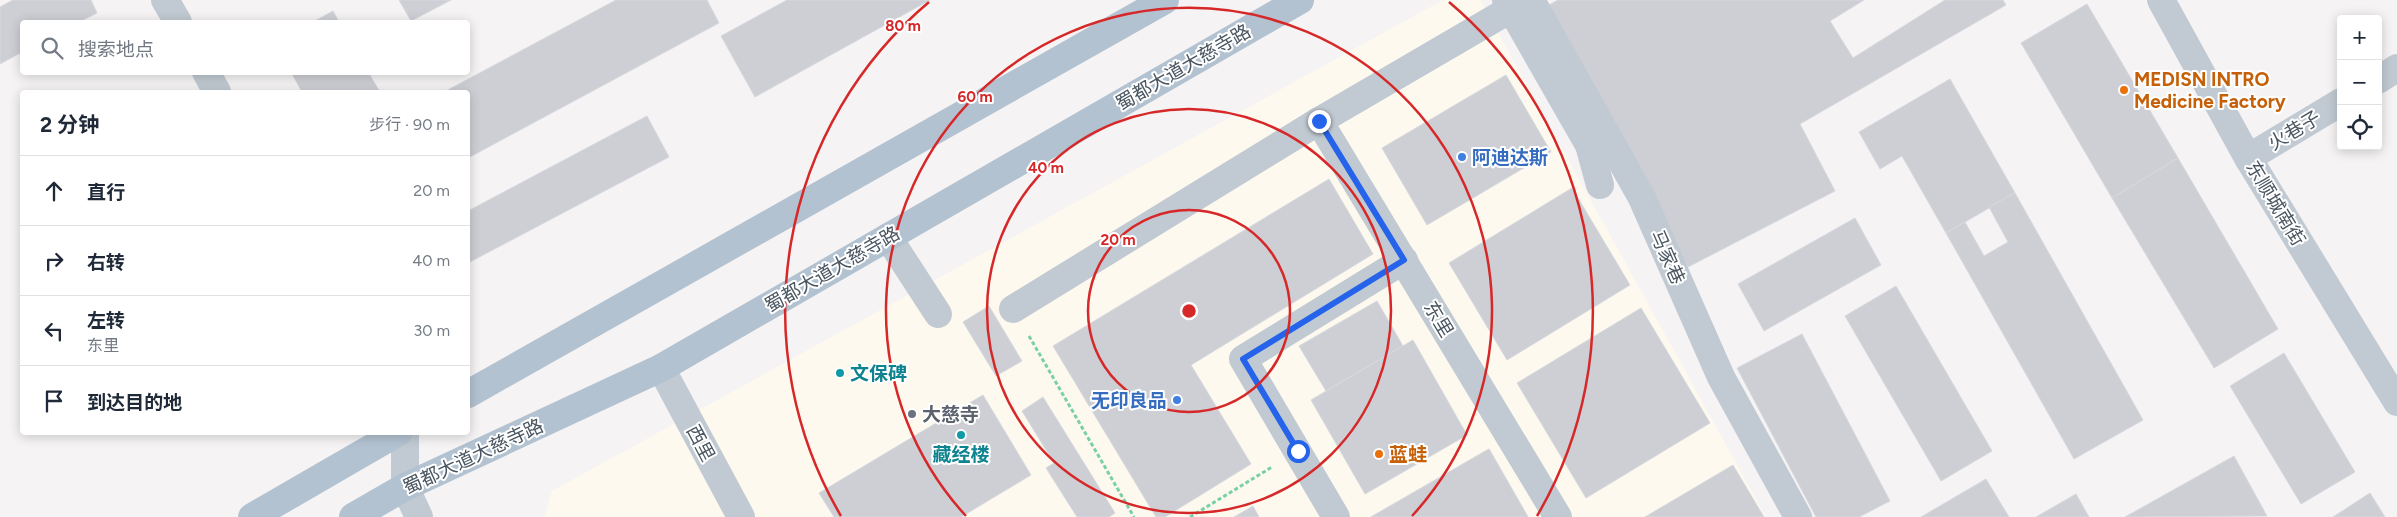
<!DOCTYPE html>
<html lang="zh">
<head>
<meta charset="utf-8">
<style>
  :root { --surface:#fff; --page:#f2f2f3; --text:#1f2937; --muted:#747a83; --line:#e0e1e3 }
  body { margin:0; font-family:Figtree,"Noto Sans SC",sans-serif; background:var(--page); color:var(--text) }
  .controls { position:absolute; right:15px; top:15px; display:grid; overflow:hidden; border-radius:5px; box-shadow:0 2px 12px #0003 }
  .controls button { width:45px; height:45px; display:grid; place-items:center; padding:0; border:0; border-bottom:1px solid var(--line); background:var(--surface); color:var(--text); font:25px sans-serif }
  .stop { position:absolute; width:15px; height:15px; margin:-11px; border:4px solid #2563eb; border-radius:50%; background:#fff }
  .stop.end { background:#2563eb; border-color:#fff; box-shadow:0 1px 5px #0008 }
  .list { margin:0; padding:0; list-style:none }
  h2 { display:flex; justify-content:space-between; align-items:center; height:65px; margin:0; padding:0 20px; font-size:21px }
  h2 small { font-size:16px; font-weight:400; color:var(--muted) }
  .list li { display:grid; grid-template-columns:32px 1fr auto; gap:15px; align-items:center; box-sizing:border-box; height:70px; padding:0 20px; border-top:1px solid var(--line) }
  .list b { display:block; font-size:19px; white-space:nowrap }
  .list p { margin:0; font-size:16px; white-space:nowrap; color:var(--muted) }
  .list em { font-size:16px; font-style:normal; color:var(--muted) }
  .icon { flex:none; width:28px; height:28px; fill:none; stroke:currentColor; stroke-width:2; stroke-linecap:round; stroke-linejoin:round }
  .map { position:relative; flex:none; width:2397px; height:517px; overflow:hidden }
  .search { position:absolute; background:var(--surface); box-shadow:0 2px 12px #0003; left:20px; top:20px; width:450px; height:55px; display:flex; align-items:center; gap:12px; box-sizing:border-box; padding:0 18px; border-radius:5px; color:var(--muted); font-size:19px }
  .panel { position:absolute; background:var(--surface); box-shadow:0 2px 12px #0003; left:20px; top:90px; width:450px; height:345px; border-radius:5px }
  .map>svg:first-child { display:block }
  .commercial { fill:#fdf9ef }
  .building { fill:#cdcfd5; stroke:#d7d9de }
  .lines { fill:none; stroke-linecap:round; stroke-linejoin:round }
  .path { stroke:#7ad0a6; stroke-width:3; stroke-dasharray:4 2.5; stroke-linecap:butt }
  .minor { stroke:#c1cad2; stroke-width:28 }
  .major { stroke:#b3c2d1; stroke-width:28 }
  .route { stroke:#2563eb; stroke-width:6 }
  .ring { fill:none; stroke:#d62828; stroke-width:2.5 }
  .food-dot { fill:#e8710a; stroke:#fff; stroke-width:2 }
  .shop-dot { fill:#3f7fe0; stroke:#fff; stroke-width:2 }
  .culture-dot { fill:#0f9aa8; stroke:#fff; stroke-width:2 }
  .worship-dot { fill:#6b7280; stroke:#fff; stroke-width:2 }
  .labels { text-anchor:middle; stroke-width:4; stroke-linejoin:round; paint-order:stroke }
  .street-label { font-size:19px; fill:#4a5661; stroke:#fff }
  .food-label { font-size:19px; font-weight:bold; fill:#c56008; stroke:#fff; text-anchor:start }
  .shop-label { font-size:19px; font-weight:bold; fill:#366cbe; stroke:#fff; text-anchor:start }
  .culture-label { font-size:19px; font-weight:bold; fill:#0d838f; stroke:#fff; text-anchor:start }
  .worship-label { font-size:19px; font-weight:bold; fill:#5b616d; stroke:#fff; text-anchor:start }
  .centre { fill:#d62828; stroke:#fff; stroke-width:2.5 }
  .ring-label { font-size:15px; text-anchor:middle; font-weight:bold; fill:#d62828; stroke:#fff; stroke-width:4; stroke-linejoin:round; paint-order:stroke }
</style>
</head>
<body>
<div class="map">
<svg width="2397" height="517" viewBox="0 0 2397 517">
  <rect width="100%" height="100%" fill="#f5f3f3"/>
  <path class="commercial" d="M1443,0h37l286,517h-1222l8,-26z"/>
  <g class="building">
    <path d="M13,0h78l6,13 -18,9h-57v30l-22,12v-57z"/>
    <path d="M399,0h52l-40,21z"/>
    <path d="M616,0h91l12,23 -251,135v-66h-24z"/>
    <path d="M787,0h143l-175,97 -34,-61z"/>
    <path d="M1558,0h306l-34,21 23,37 92,-58h58l3,5 -206,119 35,67 -147,76 -141,-261z"/>
    <path d="M2087,4l91,154 -66,40 -91,-155z"/>
    <path d="M333,11l6,11h-26z"/>
    <path d="M291,72h77l12,20h-78z"/>
    <path d="M1506,75l45,77 -124,73 -45,-77z"/>
    <path d="M1950,79l65,114 -69,40 -44,-77 -22,13 -21,-37z"/>
    <path d="M647,116l22,41 -201,106v-52z"/>
    <path d="M2178,158l100,171 -64,39 -102,-170z"/>
    <path d="M1329,179l44,75 -182,111 60,99 -86,53h-9l-103,-171z"/>
    <path d="M1572,188l58,97 -123,75 -58,-97z"/>
    <path d="M2015,193l128,227 -69,39 -128,-226 19,-11 19,34 24,-14 -19,-35z"/>
    <path d="M1855,218l26,47 -117,66 -26,-47z"/>
    <path d="M1896,286l96,165 -51,30 -96,-165z"/>
    <path d="M1377,301l26,45 -77,45 -27,-45z"/>
    <path d="M989,306l33,55 -26,15 -33,-54z"/>
    <path d="M1641,308l69,115 -124,75 -69,-115z"/>
    <path d="M1802,334l88,167 -31,16h-43l-79,-149z"/>
    <path d="M1413,340l54,95 -102,59 -54,-94z"/>
    <path d="M2284,353l71,119 -54,32 -71,-118z"/>
    <path d="M983,395l48,80 -70,42h-127l-15,-24z"/>
    <path d="M1043,397l72,116 -6,4h-32l-31,-49 8,-5 -32,-52z"/>
    <path d="M1489,449l39,68h-157z"/>
    <path d="M1489,449l39,68h-157z"/>
    <path d="M2234,456l33,60 -142,1z"/>
    <path d="M1733,465l31,52h-119z"/>
    <path d="M1986,479l23,38h-88z"/>
    <path d="M2370,493l15,24h-52z"/>
    <path d="M2076,494l13,23h-53z"/>
    <path d="M1253,506l6,11h-25z"/>
  </g>
  <g class="lines">
    <g class="path">
      <path d="M1029,336l105,181"/>
      <path d="M1190,517l82,-50"/>
    </g>
    <g class="minor">
      <path d="M165,0l13,22"/>
      <path d="M1506,0l83,145 11,40"/>
      <path d="M1531,0l111,198 79,179 77,140"/>
      <path d="M2161,0l87,158 149,244"/>
      <path d="M206,72l11,20"/>
      <path d="M2378,80l19,-12"/>
      <path d="M1319,121l239,396"/>
      <path d="M2248,158l93,-56"/>
      <path d="M888,237l50,77"/>
      <path d="M1013,309l306,-188 192,-112"/>
      <path d="M661,368l80,149"/>
      <path d="M405,432v55l14,30"/>
      <path d="M1336,517l-93,-158 161,-99"/>
    </g>
    <g class="major">
      <path d="M468,394l697,-394"/>
      <path d="M252,517l147,-85"/>
      <path d="M353,517l52,-30 256,-119 639,-368"/>
    </g>
  </g>
  <g class="lines">
    <path class="route" d="M1298,451l-55,-92 161,-99 -85,-139"/>
  </g>
  <g class="ring">
    <circle cx="1189" cy="311" r="101"/>
    <circle cx="1189" cy="311" r="202"/>
    <path d="M966 516A303 303 0 1 1 1412 516"/>
    <path d="M841 516A404 404 0 0 1 929 2M1449 2A404 404 0 0 1 1537 516"/>
  </g>
  <g class="food-dot">
    <circle cx="2124" cy="90" r="5"/>
    <circle cx="1379" cy="454" r="5"/>
  </g>
  <g class="shop-dot">
    <circle cx="1462" cy="157" r="5"/>
    <circle cx="1177" cy="400" r="5"/>
  </g>
  <g class="culture-dot">
    <circle cx="840" cy="373" r="5"/>
    <circle cx="961" cy="435" r="5"/>
  </g>
  <circle class="worship-dot" cx="912" cy="414" r="5"/>
  <g class="labels">
    <g class="street-label">
      <text transform="translate(1183 67) rotate(-30)" y="7">蜀都大道大慈寺路</text>
      <text transform="translate(2294 130) rotate(-31)" y="7">火巷子</text>
      <text transform="translate(2276 203) rotate(59)" y="7">东顺城南街</text>
      <text transform="translate(1668 257) rotate(66)" y="7">马家巷</text>
      <text transform="translate(832 269) rotate(-30)" y="7">蜀都大道大慈寺路</text>
      <text transform="translate(1439 319) rotate(59)" y="7">东里</text>
      <text transform="translate(701 443) rotate(62)" y="7">西里</text>
      <text transform="translate(473 456) rotate(-25)" y="7">蜀都大道大慈寺路</text>
    </g>
    <g class="food-label">
      <text x="2134" y="86">MEDISN INTRO<tspan x="2134" dy="22">Medicine Factory</tspan></text>
      <text x="1389" y="461">蓝蛙</text>
    </g>
    <g class="shop-label">
      <text x="1472" y="164">阿迪达斯</text>
      <text x="1167" y="407" text-anchor="end">无印良品</text>
    </g>
    <g class="culture-label">
      <text x="850" y="380">文保碑</text>
      <text x="961" y="461" text-anchor="middle">藏经楼</text>
    </g>
    <g class="worship-label">
      <text x="922" y="421">大慈寺</text>
    </g>
  </g>
  <circle cx="1189" cy="311" r="8" class="centre"/>
  <g class="ring-label">
    <text x="903" y="31">80 m</text>
    <text x="975" y="102">60 m</text>
    <text x="1046" y="173">40 m</text>
    <text x="1118" y="245">20 m</text>
  </g>
</svg>
<div class="controls">
<button>+</button>
<button>−</button>
<button><svg class="icon" aria-label="locate" viewBox="0 0 24 24"><circle cx="12" cy="12" r="6"/><path d="M12 2v4M12 18v4M2 12h4M18 12h4"/></svg></button>
</div>
<div class="stop" style="left:1298px;top:451px"></div>
<div class="stop end" style="left:1319px;top:121px"></div>
<div class="search"><svg class="icon" aria-label="search" viewBox="0 0 24 24"><circle cx="10" cy="10" r="6"/><path d="M15 15l6 6"/></svg>搜索地点</div>
<section class="panel">
<h2>2 分钟<small>步行 · 90 m</small></h2>
<ul class="list">
<li><svg class="icon" aria-label="ahead" viewBox="0 0 24 24"><path d="M12 20V5M6 11l6-6 6 6"/></svg><div><b>直行</b></div><em>20 m</em></li>
<li><svg class="icon" aria-label="right" viewBox="0 0 24 24"><path d="M7 20v-9h11M14 6l5 5-5 5"/></svg><div><b>右转</b></div><em>40 m</em></li>
<li><svg class="icon" aria-label="left" viewBox="0 0 24 24"><path d="M17 20v-9H6M10 6l-5 5 5 5"/></svg><div><b>左转</b><p>东里</p></div><em>30 m</em></li>
<li><svg class="icon" aria-label="arrive" viewBox="0 0 24 24"><path d="M6 21V4h12l-3 4 3 4H6"/></svg><div><b>到达目的地</b></div></li>
</ul>
</section>
</div>
</body>
</html>
